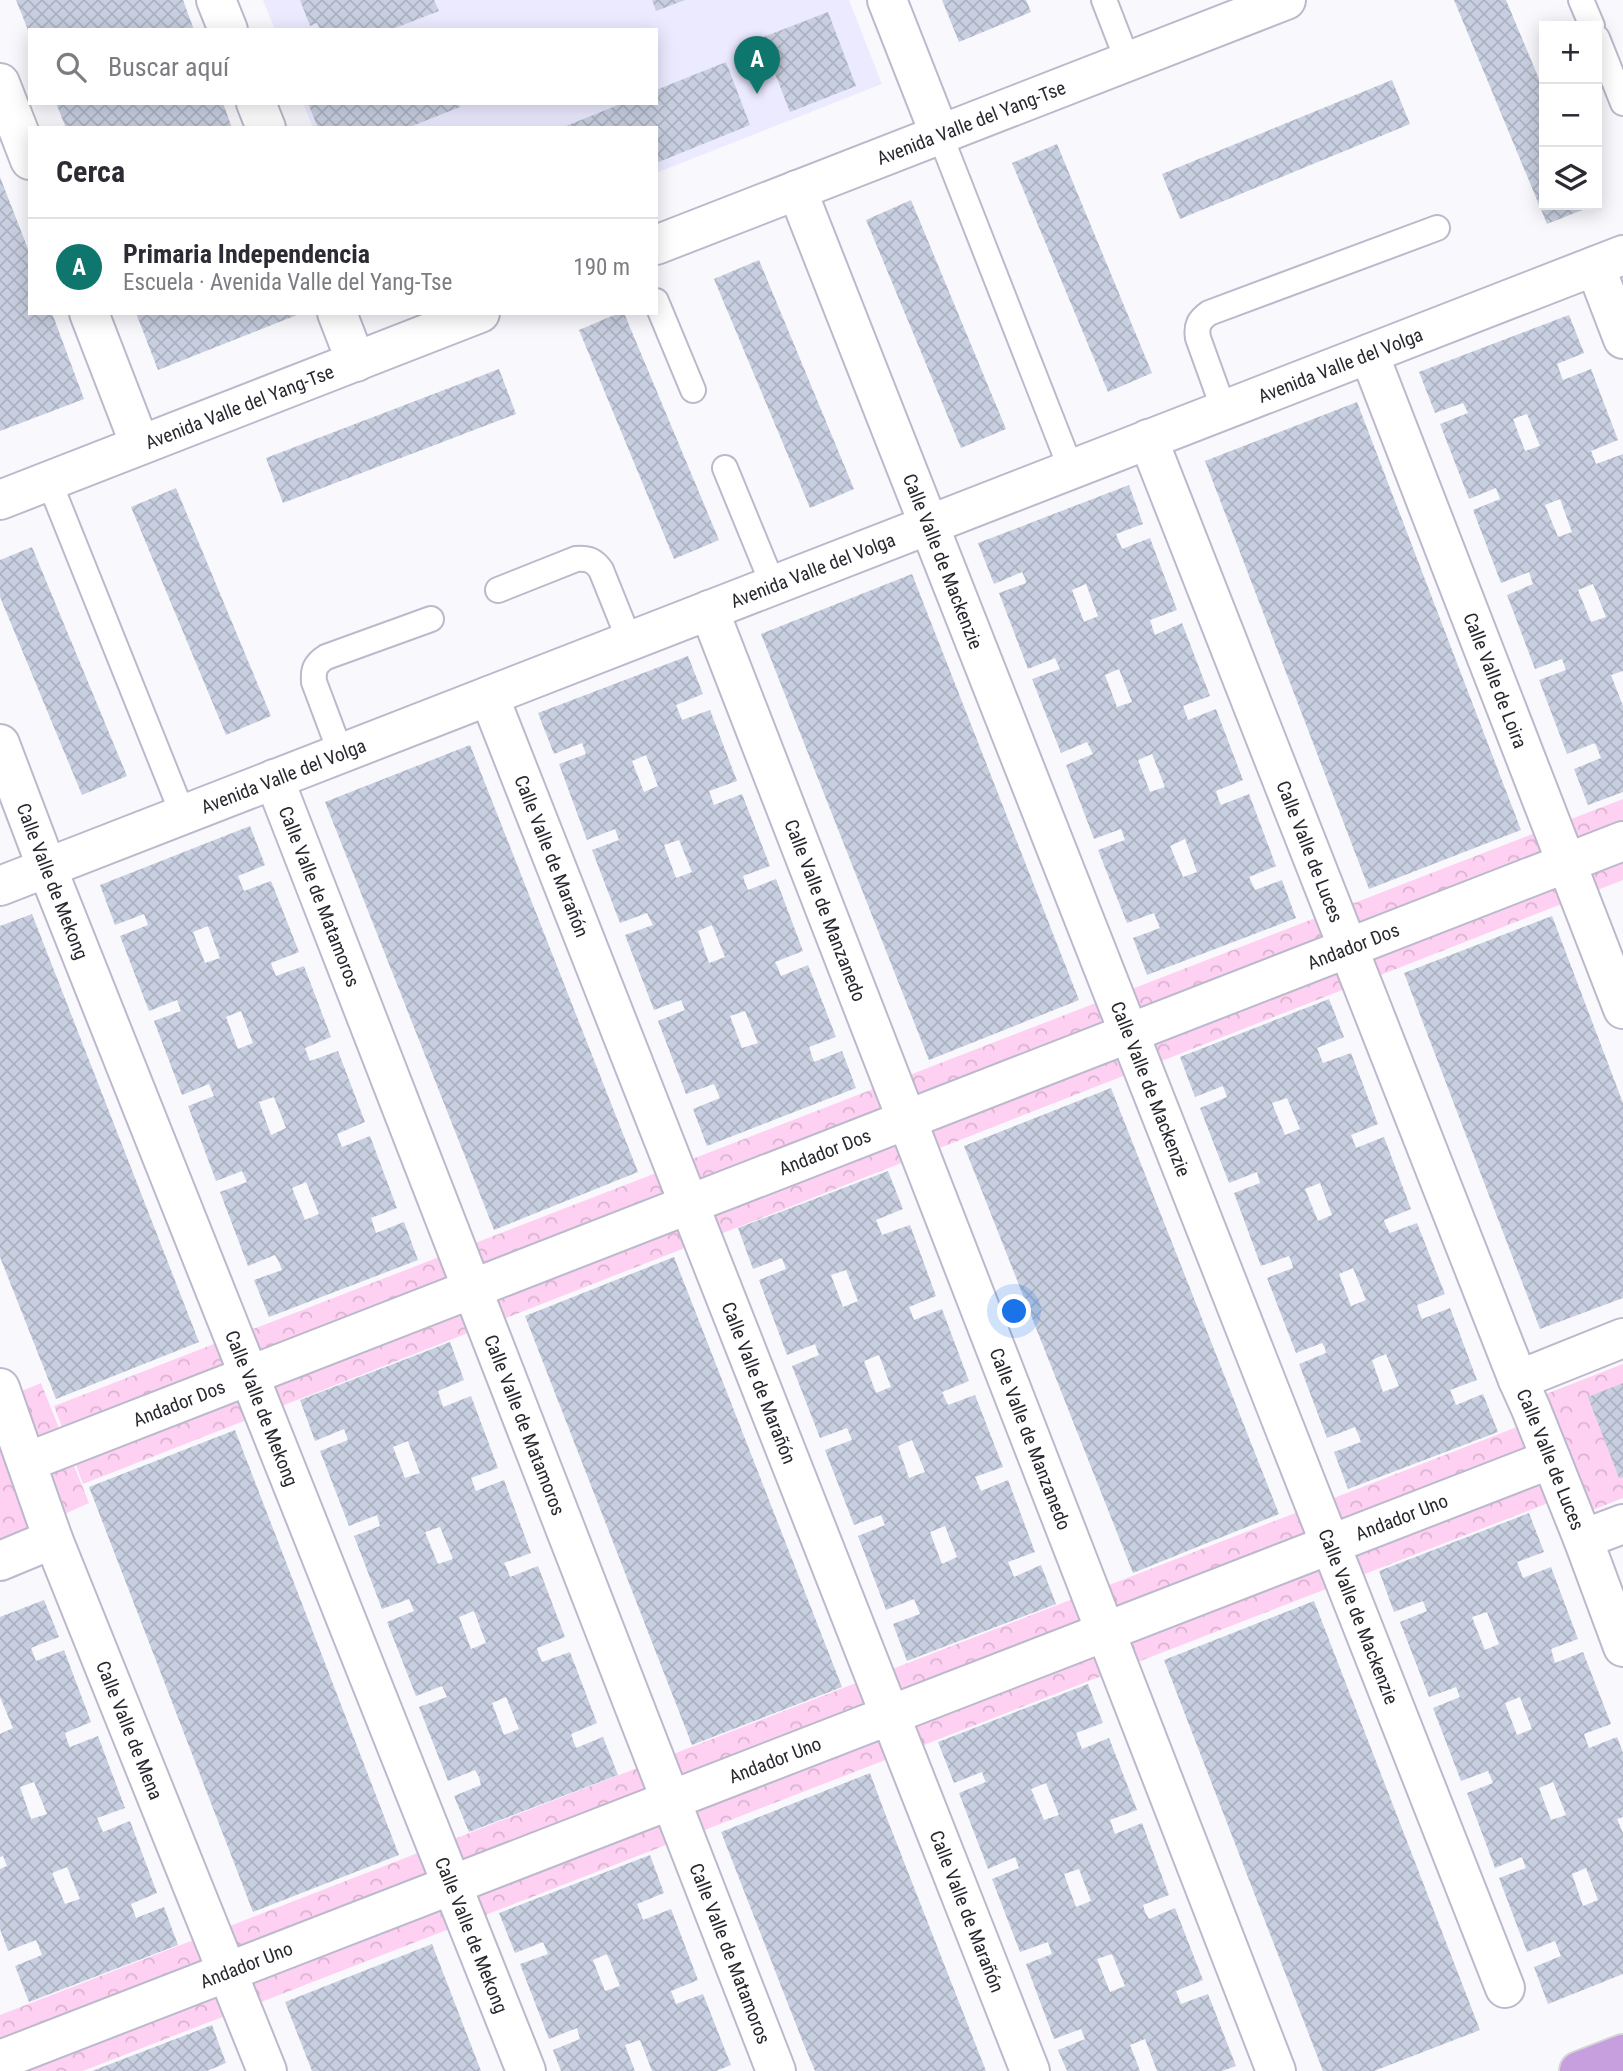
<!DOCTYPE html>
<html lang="es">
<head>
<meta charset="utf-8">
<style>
  :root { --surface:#fff; --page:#f2f2f3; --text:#2b2b33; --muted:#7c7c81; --line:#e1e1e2; --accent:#0f766e }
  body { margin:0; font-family:"Roboto Condensed",sans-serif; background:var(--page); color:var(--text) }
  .controls { position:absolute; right:21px; top:21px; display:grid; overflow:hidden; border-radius:0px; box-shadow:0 4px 18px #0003 }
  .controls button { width:63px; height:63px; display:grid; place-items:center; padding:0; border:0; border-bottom:2px solid var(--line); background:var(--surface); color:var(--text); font:35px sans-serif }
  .you { position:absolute; left:1015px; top:1312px; width:24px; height:24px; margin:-18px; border:5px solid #fff; border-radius:50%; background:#1a73e8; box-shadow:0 0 0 10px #1a73e833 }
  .badge { display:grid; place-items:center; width:46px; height:46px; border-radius:50%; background:var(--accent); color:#fff; font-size:23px; font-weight:700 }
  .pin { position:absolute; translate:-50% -58px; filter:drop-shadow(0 2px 4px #0008) }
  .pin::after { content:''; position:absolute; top:37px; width:24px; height:21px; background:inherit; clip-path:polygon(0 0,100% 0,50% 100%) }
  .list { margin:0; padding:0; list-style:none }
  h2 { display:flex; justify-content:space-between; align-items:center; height:91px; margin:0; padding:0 28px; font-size:30px }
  h2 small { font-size:23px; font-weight:400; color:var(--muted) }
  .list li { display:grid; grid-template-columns:46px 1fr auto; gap:21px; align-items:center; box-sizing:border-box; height:98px; padding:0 28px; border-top:2px solid var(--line) }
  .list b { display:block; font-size:26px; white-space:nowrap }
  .list p { margin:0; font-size:23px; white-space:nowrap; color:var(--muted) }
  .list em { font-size:23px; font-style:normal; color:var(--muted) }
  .icon { flex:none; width:38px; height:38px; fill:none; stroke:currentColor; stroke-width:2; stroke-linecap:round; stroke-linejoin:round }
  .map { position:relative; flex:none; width:1623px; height:2071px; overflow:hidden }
  .search { position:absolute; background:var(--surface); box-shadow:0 4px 18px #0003; left:28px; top:28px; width:630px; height:77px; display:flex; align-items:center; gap:18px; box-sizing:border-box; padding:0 24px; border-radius:0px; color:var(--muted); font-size:26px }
  .panel { position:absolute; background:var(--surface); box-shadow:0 4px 18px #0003; left:28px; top:126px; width:630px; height:189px; border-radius:0px }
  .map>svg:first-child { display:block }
  .built { fill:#eceaff }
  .park { fill:url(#park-crowns) }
  .building { fill:url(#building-cross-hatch); fill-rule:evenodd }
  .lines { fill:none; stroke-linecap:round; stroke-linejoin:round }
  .lane-casing { stroke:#bbb9cb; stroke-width:28 }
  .street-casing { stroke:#bbb9cb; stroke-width:42 }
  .secondary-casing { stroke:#bbb9cb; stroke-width:42 }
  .highway-casing { stroke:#d4d4d5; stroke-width:42 }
  .lane { stroke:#fff; stroke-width:24 }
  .street { stroke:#fff; stroke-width:38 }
  .secondary { stroke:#fff; stroke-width:38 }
  .highway { stroke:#c79ede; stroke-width:38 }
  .labels { text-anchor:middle; stroke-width:6; stroke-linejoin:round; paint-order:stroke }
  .street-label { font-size:19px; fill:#29282f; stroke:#fff }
</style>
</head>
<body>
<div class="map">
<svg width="1623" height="2071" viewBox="0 0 1623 2071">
  <defs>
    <pattern id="park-crowns" width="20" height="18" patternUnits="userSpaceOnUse" patternTransform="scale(1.75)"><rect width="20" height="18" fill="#fed1f2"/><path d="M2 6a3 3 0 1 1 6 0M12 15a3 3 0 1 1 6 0" fill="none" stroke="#dab3d0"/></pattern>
    <pattern id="building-cross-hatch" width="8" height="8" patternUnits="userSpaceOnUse" patternTransform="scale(1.75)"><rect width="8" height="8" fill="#c8cfe0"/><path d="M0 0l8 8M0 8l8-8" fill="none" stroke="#acb2c0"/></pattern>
  </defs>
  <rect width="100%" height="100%" fill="#f9f9fd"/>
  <path class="built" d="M263,0h586l33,84 -226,89v-45h-343l-10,-25h353v-73h-381z"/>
  <g class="park">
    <path d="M1623,799v81l-1540,604 -29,-78z"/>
    <path d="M1623,1364v134l-58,23 -9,-21 -1473,571h-83v-56l1527,-592 -7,-19z"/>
    <path d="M41,1383l48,120 -89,40v-143z"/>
  </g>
  <g class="building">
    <path d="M16,0h167l11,30h-166z"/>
    <path d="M300,0h134l5,11 -49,19h-70l-3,-7 -7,3z"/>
    <path d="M652,0h33l-29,11z"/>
    <path d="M942,0h84l5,12 -72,30z"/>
    <path d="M1454,0h52l38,91v114h51l-48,19z"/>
    <path d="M828,12l28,74 -66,26 -29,-74z"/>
    <path d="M726,62l24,63 -94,38v-35h-95l62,-25h33v-13z"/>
    <path d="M1392,80l18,44 -230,95 -18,-45z"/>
    <path d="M56,103h167l9,25h-166z"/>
    <path d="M308,103h151l1,4 -53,21h-89z"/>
    <path d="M1057,144l95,229 -44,19 -96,-229z"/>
    <path d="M0,177l30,77v59h22l32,86 -84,32z"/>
    <path d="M911,200l95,229 -45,19 -95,-228z"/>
    <path d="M759,260l95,229 -44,19 -96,-229z"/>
    <path d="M136,313h166l-144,57z"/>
    <path d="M619,313h5l95,227 -45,19 -95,-229z"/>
    <path d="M1569,315l15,38 -27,11 6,16 28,-11 27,71 -27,11 5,13 27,-10v217l-12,4 12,31v86l-35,13 -14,-36 27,-11 -6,-15 -28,11 -28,-74 27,-10 -4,-11 -27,10 -28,-74 26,-11 -4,-12 -28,11 -28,-73 27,-11 -4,-11 -27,11 -29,-75 28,-11 -5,-10 -28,10 -16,-41zM1527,414l13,32 -15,5 -12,-32zM1560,499l12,33 -14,5 -13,-32zM1593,584l13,33 -15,5 -13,-32z"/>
    <path d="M499,369l17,45 -233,89 -17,-45z"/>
    <path d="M1357,402l164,428 -152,59 -164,-428z"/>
    <path d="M1129,485l14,39 -27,10 6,15 28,-11 27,72 -27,10 5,15 27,-12 28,73 -27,10 5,14 28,-11 27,71 -27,11 2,7 3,7 28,-11 27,72 -27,11 6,13 27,-10 14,38 -149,57 -14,-37 27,-10 -6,-15 -27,10 -29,-73 27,-10 -4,-11 -27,10 -28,-74 27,-11 -6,-12 -26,11 -29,-74 28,-10 -5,-11 -27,11 -29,-76 27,-10 -1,-5 -3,-6 -28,12 -16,-41zM1086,584l12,32 -14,6 -12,-32zM1119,669l13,33 -15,5 -12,-32zM1152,754l13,33 -15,5 -12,-32zM1185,839l12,33 -14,5 -13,-31z"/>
    <path d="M176,488l95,228 -45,19 -95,-228z"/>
    <path d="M32,547l95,229 -45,19 -82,-198v-37z"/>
    <path d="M912,574l167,426 -150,60 -168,-426z"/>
    <path d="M688,656l15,38 -27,11 6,15 28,-10 27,71 -28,10 5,14 28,-11 28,72 -27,10 2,7 3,7 28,-11 27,72 -28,11 3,6 3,8 27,-11 28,72 -27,10 5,15 28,-11 14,37 -149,58 -14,-37 27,-11 -6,-14 -28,10 -28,-73 27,-11 -4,-10 -27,10 -29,-75 28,-10 -6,-12 -27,10 -28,-73 27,-10 -4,-11 -28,11 -28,-76 27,-10 -4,-11 -28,11 -16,-41zM646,755l12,31 -14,6 -12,-31zM679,840l13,32 -16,6 -12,-33zM712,925l13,32 -16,6 -11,-32zM745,1011l13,32 -16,5 -12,-32z"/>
    <path d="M470,745l168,427 -144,58 -169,-428z"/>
    <path d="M250,826l15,39 -27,11 3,8 3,7 27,-10 28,71 -28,11 2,6 3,7 28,-10 27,71 -26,11 5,13 28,-10 27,71 -28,12 5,13 28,-11 27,72 -26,10 5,15 28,-11 14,38 -149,57 -15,-37 28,-10 -3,-8 -4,-7 -27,11 -28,-74 27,-10 -5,-11 -26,10 -28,-75 26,-10 -5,-12 -27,11 -28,-74 27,-10 -4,-11 -28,11 -29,-75 28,-11 -4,-11 -29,11 -15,-40zM208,926l12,32 -15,5 -12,-31zM241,1011l12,32 -15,6 -12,-32zM274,1097l12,31 -15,7 -12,-33zM306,1182l13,32 -14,6 -13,-32z"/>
    <path d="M32,914l167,428 -143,57 -56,-142v-331z"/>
    <path d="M1552,916l71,187v195l-83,31 -136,-356z"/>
    <path d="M1329,999l15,38 -27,11 6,15 28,-10 27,71 -27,11 5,13 28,-11 27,72 -27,11 2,6 4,7 27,-10 28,71 -28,11 2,7 3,7 28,-11 27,72 -27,10 6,15 27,-11 15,38 -150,57 -14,-37 27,-10 -3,-8 -3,-7 -28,11 -28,-74 27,-11 -1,-5 -3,-5 -26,10 -29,-75 26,-10 -1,-5 -3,-7 -28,10 -27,-73 26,-10 -3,-11 -28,11 -29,-75 27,-11 -4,-11 -28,11 -15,-40zM1287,1098l13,31 -15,6 -13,-32zM1320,1183l12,32 -14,6 -13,-32zM1353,1268l13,32 -15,6 -12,-32zM1386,1354l13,32 -16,6 -11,-32z"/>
    <path d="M1111,1088l168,426 -146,59 -169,-427z"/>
    <path d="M888,1171l15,38 -27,11 6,15 28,-10 26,71 -27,11 5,13 28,-11 27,72 -27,11 6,13 27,-10 28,72 -28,10 6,14 27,-11 27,72 -27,10 6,15 27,-12 15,39 -149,57 -14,-37 27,-10 -3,-8 -3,-7 -28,11 -28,-74 27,-11 -4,-10 -27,10 -29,-75 27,-10 -2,-5 -3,-7 -27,10 -28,-72 27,-11 -4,-11 -28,11 -28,-75 27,-11 -4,-11 -29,11 -15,-41zM846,1270l12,31 -15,6 -12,-32zM879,1355l12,32 -15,6 -12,-32zM912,1440l13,32 -16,6 -11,-32zM945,1526l12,31 -15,7 -12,-32z"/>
    <path d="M674,1257l168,430 -150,58 -167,-429z"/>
    <path d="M450,1342l14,38 -26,11 5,16 28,-11 27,72 -27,10 5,13 28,-11 27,73 -27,10 3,6 3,8 28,-11 27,71 -28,11 2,7 3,7 28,-10 27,71 -26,11 5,14 27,-11 15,38 -149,57 -15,-36 27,-11 -2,-8 -4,-7 -27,11 -29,-74 28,-10 -5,-11 -26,10 -29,-74 27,-11 -5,-12 -27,10 -28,-73 26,-10 -3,-11 -28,11 -29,-75 28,-11 -4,-11 -29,12 -15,-41zM408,1441l12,32 -15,5 -12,-31zM440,1527l13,32 -15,5 -13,-32zM474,1611l12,32 -15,6 -12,-32zM506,1697l13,32 -15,6 -12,-32z"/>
    <path d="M1623,1383v94l-4,1 -31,-81z"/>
    <path d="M235,1430l164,425 -146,57 -164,-425z"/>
    <path d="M1529,1513l15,39 -27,10 6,16 28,-11 27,72 -27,10 4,14 28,-11 28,72 -27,10 2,6 3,8 28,-11 6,16v64l-6,2 6,14v141l-75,30 -14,-37 27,-11 -6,-15 -28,11 -28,-74 27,-10 -4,-11 -27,11 -28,-75 26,-10 -5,-12 -27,10 -28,-73 27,-11 -4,-10 -27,10 -29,-75 27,-11 -4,-10 -29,11 -15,-41zM1487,1612l12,32 -14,6 -13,-33zM1520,1697l12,32 -15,6 -12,-32zM1553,1782l13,33 -15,5 -12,-32zM1586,1868l12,32 -15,6 -11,-32z"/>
    <path d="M44,1600l15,37 -28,11 5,13 28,-11 27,72 -26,11 2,7 3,7 28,-11 27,72 -28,10 6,14 27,-11 27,72 -26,11 5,14 28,-11 14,38 -149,57 -14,-36 27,-11 -3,-8 -3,-7 -28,11 -8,-22v-60l7,-3 -4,-10 -3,1v-123l13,-6 -13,-31v-80zM34,1782l13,32 -16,5 -11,-32zM67,1867l13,32 -15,5 -13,-31z"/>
    <path d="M1314,1601l166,429 -106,41h-51l-159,-411z"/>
    <path d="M1088,1684l15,39 -27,10 6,16 27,-11 28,72 -27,10 5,14 27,-11 27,72 -26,10 2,7 4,7 26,-11 28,72 -27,11 5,13 27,-10 28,72 -14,5h-65l-12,-32 -15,6 10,26h-73l-9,-21 27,-11 -4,-10 -27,10 -28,-75 26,-10 -4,-12 -28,10 -28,-73 27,-11 -4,-11 -27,12 -29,-76 27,-11 -2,-4 -2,-6 -28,11 -16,-41zM1046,1783l13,32 -15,5 -13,-31zM1079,1869l12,32 -15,6 -12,-33zM1112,1954l13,32 -15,6 -13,-33z"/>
    <path d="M870,1773l16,43 100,255h-171l-11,-26 -83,-213z"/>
    <path d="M650,1855l14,38 -27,11 6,16 28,-11 27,71 -27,11 5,13 27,-10 28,71 -15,6h-64l-12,-31 -15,5 10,26h-74l-8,-21 27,-11 -3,-11 -28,11 -29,-75 28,-10 -5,-12 -28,11 -16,-40zM607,1954l13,32 -15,5 -12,-31z"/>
    <path d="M432,1944l49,127h-169l-27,-69z"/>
    <path d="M212,2025l14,38 -19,8h-115z"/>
  </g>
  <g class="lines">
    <g class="lane-casing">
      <g id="lane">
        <path d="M1104,0l24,62"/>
        <path d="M1581,0l11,26"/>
        <path d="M1597,38l26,65"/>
        <path d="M940,135l131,334"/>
        <path d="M656,301l37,89"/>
        <path d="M1224,410l-26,-72c-2,-12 1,-18 11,-25l228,-85"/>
        <path d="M725,468l48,117"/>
        <path d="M49,481l134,334"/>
        <path d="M498,590l78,-31c12,-1 18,1 25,11l29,72"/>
        <path d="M341,754l-27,-72c-1,-12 1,-18 12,-25l105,-38"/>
      </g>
    </g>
    <g class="street-casing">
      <g id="street">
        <path d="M216,0l12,30"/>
        <path d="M887,0l53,135"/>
        <path d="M0,83l30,77"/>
        <path d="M256,103l10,25"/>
        <path id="s1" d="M797,190l708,1798"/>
        <path d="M1595,266l28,73"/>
        <path d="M89,313l51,132"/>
        <path d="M337,313l19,49"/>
        <path id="s2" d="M1369,354l254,655"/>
        <path id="s3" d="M1148,439l370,941 105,-42"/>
        <path id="s4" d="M709,610l567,1461"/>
        <path id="s5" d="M489,696l541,1375"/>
        <path id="s6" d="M0,744l47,124 479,1203"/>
        <path id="s7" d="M274,779l502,1292"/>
        <path id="s8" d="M0,886l1623,-631"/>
        <path id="s9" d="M1518,1380l13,29 52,130"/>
        <path id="s10" d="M0,1388l53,151 214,532"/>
        <path id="s11" d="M27,1462l1596,-621"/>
        <path d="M1623,1524l-40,15 40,108"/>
        <path d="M0,1561l53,-22"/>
        <path id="s12" d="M0,2060l1551,-601"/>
      </g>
    </g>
    <g class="secondary-casing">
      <g id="secondary">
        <path id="s13" d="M656,245l630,-245"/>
        <path id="s14" d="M0,500l480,-187"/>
      </g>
    </g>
    <g class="highway-casing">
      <path id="highway" d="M1579,2071l44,-17"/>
    </g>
    <use href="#lane" class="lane"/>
    <use href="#street" class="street"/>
    <use href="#secondary" class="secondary"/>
    <use href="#highway" class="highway"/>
  </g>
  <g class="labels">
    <g class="street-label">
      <text dy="7" stroke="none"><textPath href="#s13" startOffset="338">Avenida Valle del Yang-Tse</textPath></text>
      <text dy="7" stroke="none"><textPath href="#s8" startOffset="1438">Avenida Valle del Volga</textPath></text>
      <text dy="7" stroke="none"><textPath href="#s14" startOffset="257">Avenida Valle del Yang-Tse</textPath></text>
      <text dy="7" stroke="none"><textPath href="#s1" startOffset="399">Calle Valle de Mackenzie</textPath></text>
      <text dy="7" stroke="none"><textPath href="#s8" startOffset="872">Avenida Valle del Volga</textPath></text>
      <text dy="7" stroke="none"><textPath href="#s2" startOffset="350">Calle Valle de Loira</textPath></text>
      <text dy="7" stroke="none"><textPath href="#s8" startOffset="304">Avenida Valle del Volga</textPath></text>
      <text dy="7" stroke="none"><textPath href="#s3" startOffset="443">Calle Valle de Luces</textPath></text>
      <text dy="7" stroke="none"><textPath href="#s5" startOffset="172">Calle Valle de Marañón</textPath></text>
      <text dy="7" stroke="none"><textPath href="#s6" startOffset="147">Calle Valle de Mekong</textPath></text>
      <text dy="7" stroke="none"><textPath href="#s7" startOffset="126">Calle Valle de Matamoros</textPath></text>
      <text dy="7" stroke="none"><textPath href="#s4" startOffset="322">Calle Valle de Manzanedo</textPath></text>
      <text dy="7" stroke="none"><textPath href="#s11" startOffset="1423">Andador Dos</textPath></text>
      <text dy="7" stroke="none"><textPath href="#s1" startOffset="966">Calle Valle de Mackenzie</textPath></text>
      <text dy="7" stroke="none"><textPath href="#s11" startOffset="856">Andador Dos</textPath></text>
      <text dy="7" stroke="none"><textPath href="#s5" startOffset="738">Calle Valle de Marañón</textPath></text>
      <text dy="7" stroke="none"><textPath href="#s11" startOffset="163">Andador Dos</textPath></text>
      <text dy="7" stroke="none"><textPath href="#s6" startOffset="714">Calle Valle de Mekong</textPath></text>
      <text dy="7" stroke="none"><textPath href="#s7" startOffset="693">Calle Valle de Matamoros</textPath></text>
      <text dy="7" stroke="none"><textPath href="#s4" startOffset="889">Calle Valle de Manzanedo</textPath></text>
      <text dy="7" stroke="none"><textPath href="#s9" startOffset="86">Calle Valle de Luces</textPath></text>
      <text dy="7" stroke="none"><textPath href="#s12" startOffset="1503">Andador Uno</textPath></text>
      <text dy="7" stroke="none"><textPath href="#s1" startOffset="1533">Calle Valle de Mackenzie</textPath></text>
      <text dy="7" stroke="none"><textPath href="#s10" startOffset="366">Calle Valle de Mena</textPath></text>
      <text dy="7" stroke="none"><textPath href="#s12" startOffset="831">Andador Uno</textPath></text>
      <text dy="7" stroke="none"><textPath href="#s5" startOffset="1306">Calle Valle de Marañón</textPath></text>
      <text dy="7" stroke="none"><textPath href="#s6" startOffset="1281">Calle Valle de Mekong</textPath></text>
      <text dy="7" stroke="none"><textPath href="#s7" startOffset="1260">Calle Valle de Matamoros</textPath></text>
      <text dy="7" stroke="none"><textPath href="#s12" startOffset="264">Andador Uno</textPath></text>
    </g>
  </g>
</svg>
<div class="controls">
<button>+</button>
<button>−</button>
<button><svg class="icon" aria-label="layers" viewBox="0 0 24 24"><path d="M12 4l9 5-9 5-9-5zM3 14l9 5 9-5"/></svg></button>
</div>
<div class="you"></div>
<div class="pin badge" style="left:757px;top:94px">A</div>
<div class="search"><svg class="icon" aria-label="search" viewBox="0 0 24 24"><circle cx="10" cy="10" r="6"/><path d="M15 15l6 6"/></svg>Buscar aquí</div>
<section class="panel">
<h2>Cerca<small></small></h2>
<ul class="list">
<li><span class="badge">A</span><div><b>Primaria Independencia</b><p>Escuela · Avenida Valle del Yang-Tse</p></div><em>190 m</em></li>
</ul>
</section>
</div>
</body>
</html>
